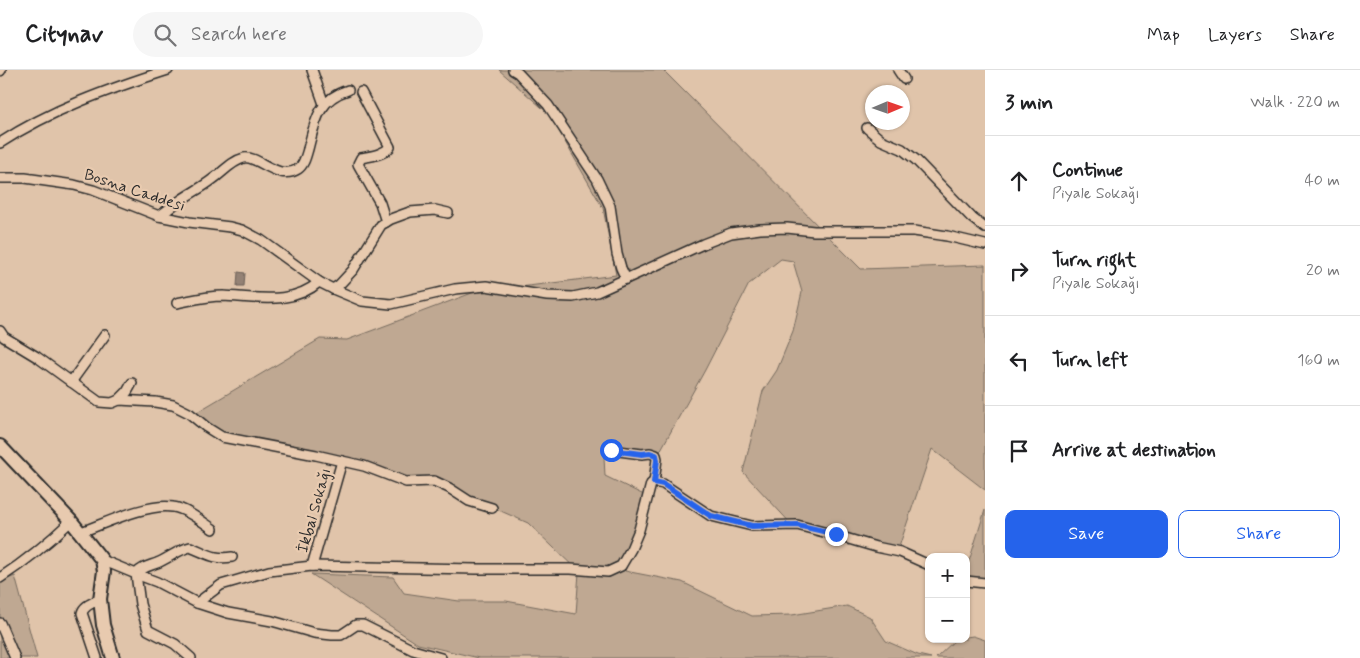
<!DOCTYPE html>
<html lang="en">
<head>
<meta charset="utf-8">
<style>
  :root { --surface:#fff; --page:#f6f6f6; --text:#202124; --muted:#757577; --line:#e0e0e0; --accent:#2563eb }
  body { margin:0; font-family:Mynerve,sans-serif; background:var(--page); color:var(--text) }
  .controls { position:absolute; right:15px; bottom:15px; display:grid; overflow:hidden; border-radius:10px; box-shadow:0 1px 4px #0004 }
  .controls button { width:45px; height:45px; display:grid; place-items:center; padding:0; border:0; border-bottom:1px solid var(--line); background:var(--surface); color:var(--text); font:25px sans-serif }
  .compass { position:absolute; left:865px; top:15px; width:45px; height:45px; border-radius:50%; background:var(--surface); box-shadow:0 1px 4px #0004; rotate:88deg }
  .stop { position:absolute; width:15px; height:15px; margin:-11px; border:4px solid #2563eb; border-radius:50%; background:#fff }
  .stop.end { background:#2563eb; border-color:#fff; box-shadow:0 1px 5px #0008 }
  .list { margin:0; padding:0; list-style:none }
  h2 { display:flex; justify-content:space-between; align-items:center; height:65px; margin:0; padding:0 20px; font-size:21px }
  h2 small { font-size:16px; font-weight:400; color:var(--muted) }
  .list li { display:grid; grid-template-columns:32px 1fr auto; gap:15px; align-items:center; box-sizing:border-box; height:90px; padding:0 20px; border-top:1px solid var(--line) }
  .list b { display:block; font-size:19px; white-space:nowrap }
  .list p { margin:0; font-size:16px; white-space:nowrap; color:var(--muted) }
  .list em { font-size:16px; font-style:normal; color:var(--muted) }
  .actions { display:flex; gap:10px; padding:15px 20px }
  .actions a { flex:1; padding:11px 0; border:1px solid var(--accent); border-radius:10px; text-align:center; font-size:18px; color:var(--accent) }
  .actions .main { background:var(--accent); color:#fff }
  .icon { flex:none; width:28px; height:28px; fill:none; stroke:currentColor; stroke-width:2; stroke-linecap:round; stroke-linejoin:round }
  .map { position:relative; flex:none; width:985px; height:588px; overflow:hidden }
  header { display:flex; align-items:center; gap:30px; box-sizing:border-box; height:70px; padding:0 25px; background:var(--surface); border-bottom:1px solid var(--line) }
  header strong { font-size:24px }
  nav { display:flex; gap:28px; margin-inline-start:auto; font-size:18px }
  .search { width:350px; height:45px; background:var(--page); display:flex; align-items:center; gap:12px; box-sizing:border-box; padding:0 18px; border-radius:28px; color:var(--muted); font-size:19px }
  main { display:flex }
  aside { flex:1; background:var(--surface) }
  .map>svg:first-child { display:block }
  .green { fill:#bfa892; stroke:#756a5e }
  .water { fill:#948274; stroke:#6a5f57 }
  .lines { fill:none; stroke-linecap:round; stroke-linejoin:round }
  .minor-casing { stroke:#2b2b2b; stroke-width:12 }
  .secondary-casing { stroke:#2b2b2b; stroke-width:16 }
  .minor { stroke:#e8caaf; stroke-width:9 }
  .secondary { stroke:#e8caaf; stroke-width:12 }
  .route { stroke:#2563eb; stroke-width:6 }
  .labels { text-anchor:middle; stroke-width:4.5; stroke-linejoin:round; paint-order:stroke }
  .street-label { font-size:16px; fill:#2b2b2b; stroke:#e8caaf }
</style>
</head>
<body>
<header>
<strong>Citynav</strong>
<div class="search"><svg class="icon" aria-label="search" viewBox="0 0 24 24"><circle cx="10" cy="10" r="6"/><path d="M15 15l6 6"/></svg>Search here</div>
<nav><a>Map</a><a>Layers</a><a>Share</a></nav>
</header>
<main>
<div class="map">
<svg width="985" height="588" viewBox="0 0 985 588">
  <rect width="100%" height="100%" fill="#e0c4aa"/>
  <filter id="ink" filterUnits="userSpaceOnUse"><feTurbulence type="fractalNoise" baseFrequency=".02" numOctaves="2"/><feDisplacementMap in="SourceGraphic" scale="10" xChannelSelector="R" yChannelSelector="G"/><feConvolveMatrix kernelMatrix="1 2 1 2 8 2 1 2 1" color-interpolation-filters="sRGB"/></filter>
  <g filter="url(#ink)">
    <g class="green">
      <path d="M499,0h164l198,199 124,-4v225l-53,-41 -33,98 -105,-20 -51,-55 20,-81 14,-21 16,-39 9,-39 -9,-31 -12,-2 -32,25 -44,86 -46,83 -55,4 1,19 43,21 -23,74 57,11 70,34 40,-1 55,-9 23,11 16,24 32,14 13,3h-452l-61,-14 -107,-70 82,3 11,16 55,8h47l70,13 3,-42 -51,-49 -84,-37 -218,-50 -34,-21 128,-76 27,1 125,-47 144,-18 -13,-67 -54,-94z"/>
      <path d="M985,440v74l-19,-3v-10z"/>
      <path d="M15,506l22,82h-37v-76z"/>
      <path d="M973,566l12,4v18h-49l20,-19h10v-2z"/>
    </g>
    <path class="water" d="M238,202l7,1 -1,13h-7z"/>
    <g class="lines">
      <g class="minor-casing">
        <g id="minor">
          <path d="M312,0l12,34"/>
          <path d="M513,0l5,3 30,32 49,74 13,27 7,48 4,14 5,11"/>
          <path d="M898,0l6,9"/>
          <path d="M0,1l1,-1"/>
          <path d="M361,22l29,55c-7,8 -19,9 -29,11l-3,6 22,39 6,19"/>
          <path d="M867,58l14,12 21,9 14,11 56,58 13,10"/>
          <path d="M0,73c52,-34 109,-54 168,-73"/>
          <path d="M0,108h25l49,7 19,5 66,26 30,6 41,5 12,3 19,10 58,42 14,7 29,12 29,3 64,-15 31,-3 61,10 26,1 24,-5 106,-48 28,-11 29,-4 27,-1 27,3h100l33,5 38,9"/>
          <path d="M159,146c8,-5 14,-11 22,-16 10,-7 22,-13 32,-21 10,-7 19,-18 31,-21 14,-3 34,24 54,11 6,-4 8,-13 10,-20 7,-27 10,-50 40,-59"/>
          <path d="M333,219l6,-4 14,-15 28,-45 10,-6 19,-7 25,-2 13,3"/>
          <path d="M177,233c15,-3 30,-7 46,-7 32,1 69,10 96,-14"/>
          <path d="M0,261l4,6 33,20 62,45 13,1 7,-3 36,2 18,3 16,8 17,14 16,10 94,18 26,6 22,5 42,16 28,-1 15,7 20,13 23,7"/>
          <path d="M71,312l34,-47"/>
          <path d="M119,330l8,-8 5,-9"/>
          <path d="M611,380l31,4 8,-1 6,2 1,4 -3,23"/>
          <path d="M81,462c25,-9 66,-29 92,-25 12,1 30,15 40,22"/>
          <path d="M232,487c-19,3 -25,-4 -42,-10 -12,3 -21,11 -33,16 -8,3 -15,4 -21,11l21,8 40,21 24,-18 48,-14 43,-5 164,3h95l37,3 13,-6 10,-17 8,-19 12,-46 3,-2 9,2 48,32 41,10 45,-1 38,10 41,12 24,5 29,13"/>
          <path d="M102,490l34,14 4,30 8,26 27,14 16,14"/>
          <path d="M312,496l30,-105"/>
          <path d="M0,508c26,-17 49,-36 71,-57"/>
          <path d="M966,511l19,2"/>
          <path d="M197,533l31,10 44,8 42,12 18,2h9l15,-10h7l50,25 28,8"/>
          <path d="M0,553l15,35"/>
          <path d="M97,588l-15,-45c2,-8 11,-10 18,-14"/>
        </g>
      </g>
      <g class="secondary-casing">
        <path id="secondary" d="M0,376l71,75 31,39 2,11 -4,28 3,26 10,33"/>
      </g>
      <use href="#minor" class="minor"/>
      <use href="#secondary" class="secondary"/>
    </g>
  </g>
  <g class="lines" filter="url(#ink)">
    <path class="route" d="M611,380l31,4 8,-1 6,2 1,5 -3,22 9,2 48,32 41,10 45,-1 39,9"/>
  </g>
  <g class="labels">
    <g class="street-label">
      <text transform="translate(135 119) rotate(18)" y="6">Bosna Caddesi</text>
      <text transform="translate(313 440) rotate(-74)" y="6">İkbal Sokağı</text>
    </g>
  </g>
</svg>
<div class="controls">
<button>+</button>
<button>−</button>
</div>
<svg class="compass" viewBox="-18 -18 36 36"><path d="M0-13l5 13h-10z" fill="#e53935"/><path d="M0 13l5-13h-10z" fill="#757577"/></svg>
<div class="stop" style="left:611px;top:380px"></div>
<div class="stop end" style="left:836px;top:464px"></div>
</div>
<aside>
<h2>3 min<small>Walk · 220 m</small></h2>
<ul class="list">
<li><svg class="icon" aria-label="ahead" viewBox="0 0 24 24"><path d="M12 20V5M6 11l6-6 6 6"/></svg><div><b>Continue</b><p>Piyale Sokağı</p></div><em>40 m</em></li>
<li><svg class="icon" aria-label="right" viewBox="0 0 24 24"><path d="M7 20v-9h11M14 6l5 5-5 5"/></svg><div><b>Turn right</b><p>Piyale Sokağı</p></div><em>20 m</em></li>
<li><svg class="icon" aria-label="left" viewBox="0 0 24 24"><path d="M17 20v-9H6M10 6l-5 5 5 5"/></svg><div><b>Turn left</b></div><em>160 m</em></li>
<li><svg class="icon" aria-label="arrive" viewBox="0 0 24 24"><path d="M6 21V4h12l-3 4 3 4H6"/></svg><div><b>Arrive at destination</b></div></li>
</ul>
<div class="actions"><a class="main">Save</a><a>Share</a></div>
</aside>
</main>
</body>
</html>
